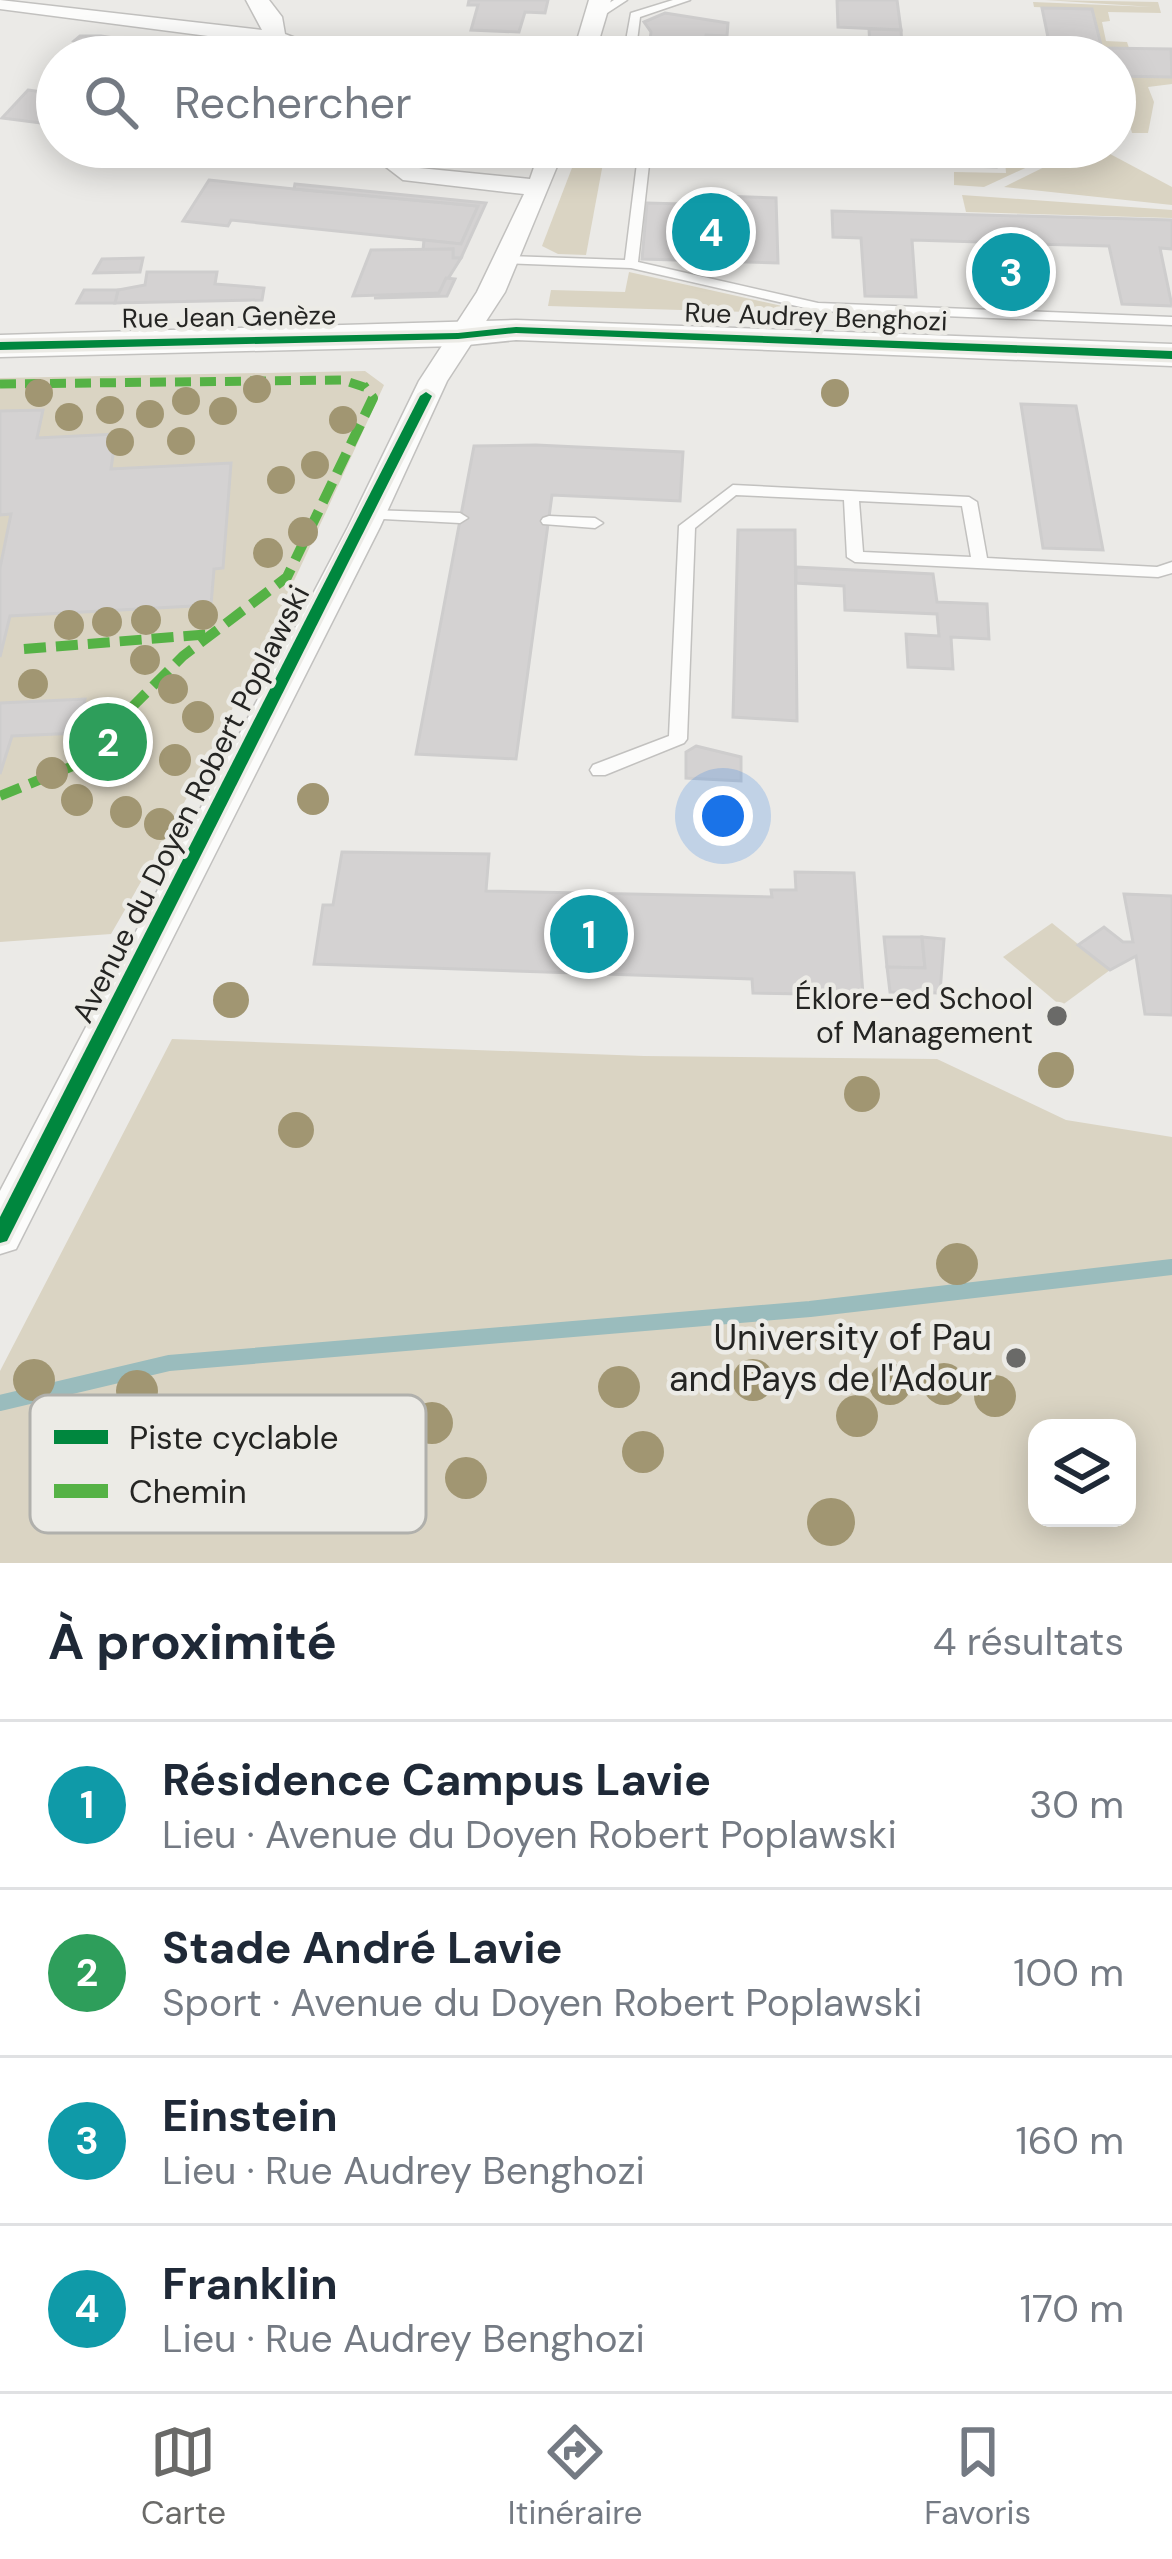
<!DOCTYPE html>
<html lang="fr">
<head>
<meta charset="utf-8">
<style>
  :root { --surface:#fff; --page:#f2f2f3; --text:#1f2937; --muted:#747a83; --line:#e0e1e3; --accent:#6a6a68 }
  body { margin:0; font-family:"DM Sans",sans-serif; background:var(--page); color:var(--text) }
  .controls { position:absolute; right:36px; bottom:36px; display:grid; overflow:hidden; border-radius:24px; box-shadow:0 6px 30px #0003 }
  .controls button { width:108px; height:108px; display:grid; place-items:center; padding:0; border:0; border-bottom:3px solid var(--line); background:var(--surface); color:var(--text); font:60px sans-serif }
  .you { position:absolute; left:723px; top:816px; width:42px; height:42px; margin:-30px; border:9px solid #fff; border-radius:50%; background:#1a73e8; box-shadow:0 0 0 18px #1a73e833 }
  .badge { display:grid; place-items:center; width:78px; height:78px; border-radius:50%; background:var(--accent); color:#fff; font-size:39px; font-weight:700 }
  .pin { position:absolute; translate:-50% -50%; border:6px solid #fff; box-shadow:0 3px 12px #0006 }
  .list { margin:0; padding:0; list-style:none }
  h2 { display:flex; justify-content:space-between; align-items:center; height:156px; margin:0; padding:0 48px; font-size:51px }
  h2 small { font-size:39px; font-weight:400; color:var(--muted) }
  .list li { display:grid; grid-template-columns:78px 1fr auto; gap:36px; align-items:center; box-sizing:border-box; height:168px; padding:0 48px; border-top:3px solid var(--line) }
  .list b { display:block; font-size:45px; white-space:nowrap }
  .list p { margin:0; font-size:39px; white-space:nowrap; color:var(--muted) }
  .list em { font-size:39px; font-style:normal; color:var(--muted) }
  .icon { flex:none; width:66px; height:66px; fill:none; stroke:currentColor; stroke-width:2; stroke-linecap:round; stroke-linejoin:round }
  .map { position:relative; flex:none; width:1172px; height:1563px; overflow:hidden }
  .search { position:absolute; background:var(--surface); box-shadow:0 6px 30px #0003; left:36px; right:36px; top:36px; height:132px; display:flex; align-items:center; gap:30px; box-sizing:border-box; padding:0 42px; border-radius:66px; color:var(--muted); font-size:45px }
  .sheet { height:828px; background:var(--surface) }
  nav { display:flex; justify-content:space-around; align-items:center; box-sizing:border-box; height:168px; border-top:3px solid var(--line); background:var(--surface); font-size:33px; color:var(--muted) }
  nav a { display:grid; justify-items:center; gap:6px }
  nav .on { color:var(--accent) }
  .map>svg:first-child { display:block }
  .green { fill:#dad4c3; fill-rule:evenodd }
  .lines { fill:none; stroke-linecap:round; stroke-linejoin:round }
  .stream { stroke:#9abcbd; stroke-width:16 }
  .building { fill:#d4d2d2; stroke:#cecdcd; stroke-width:3 }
  .service-casing { stroke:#c2c1bf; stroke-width:3 }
  .minor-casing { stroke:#c2c1bf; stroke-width:3 }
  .tertiary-casing { stroke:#c2c1bf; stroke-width:3 }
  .service { fill:#fcfcfb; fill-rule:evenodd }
  .minor { fill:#fcfcfb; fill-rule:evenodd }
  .tertiary { fill:#fcfcfb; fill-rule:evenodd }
  .quiet-far1 { stroke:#55b245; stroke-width:9; stroke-dasharray:16 9; stroke-linecap:butt }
  .quiet { stroke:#55b245; stroke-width:10; stroke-dasharray:22 10; stroke-linecap:butt }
  .cycleway-casing { stroke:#ecebe6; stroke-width:7 }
  .cycleway { fill:#00873e; fill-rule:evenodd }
  .tree { fill:#a19672 }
  .poi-dot { fill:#6a6a68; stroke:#ecebe6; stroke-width:4.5 }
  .labels { text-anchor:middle; stroke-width:9; stroke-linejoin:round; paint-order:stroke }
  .far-street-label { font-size:27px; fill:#252523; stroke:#ecebe6 }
  .street-label { font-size:30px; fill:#252523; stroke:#ecebe6 }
  .poi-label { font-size:30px; fill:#252523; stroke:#ecebe6; text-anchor:end }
  .near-poi-label { font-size:36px; fill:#252523; stroke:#ecebe6; text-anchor:end }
  .key { fill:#ecebe6; stroke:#b0b0ac; stroke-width:3 }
  .key-label { font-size:33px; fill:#252523 }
</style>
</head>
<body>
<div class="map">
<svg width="1172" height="1563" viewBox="0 0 1172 1563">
  <rect width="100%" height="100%" fill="#ebeae7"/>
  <g class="green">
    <path d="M1045,0l113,2 3,11 -53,-1 2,9 -8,1 4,19 21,1 2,6h-28l-9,-39 -58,-2 -1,-5 120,5z"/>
    <path d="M1117,76l55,1v7l-24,3 6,15 -6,31h-16z"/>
    <path d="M580,147h26l-20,108 -28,-1 -16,-8z"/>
    <path d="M691,147h83l2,15 -4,6 -81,-6z"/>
    <path d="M1004,147h67l-87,40 -30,-2v-13l52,1z"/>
    <path d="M1085,147h12l75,40v18l-168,-18z"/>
    <path d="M962,195l210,15v8l-206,-6z"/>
    <path d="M629,272l189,42 -270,-8 3,-16 74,2z"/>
    <path d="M365,371l19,14c-85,187 -169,372 -273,549l-111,8v-564z"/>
    <path d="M1052,923l58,47 -49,36 -58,-49z"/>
    <path d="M172,1039l472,17 293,3 129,61 106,17v426h-1172v-192zM1037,1428h90v90h-90z"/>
  </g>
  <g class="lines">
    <path class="stream" d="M0,1403l169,-40 641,-54 362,-42"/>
  </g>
  <g class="building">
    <path d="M469,0h79l-3,13 -20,-1 -6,20 -48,-2 7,-25h-10z"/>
    <path d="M837,0h60l4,30 -63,-3z"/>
    <path d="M1042,8l50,1 12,48h-52z"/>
    <path d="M665,13l63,10 -1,13 -21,-1 -1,6 248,8 2,8h-307l3,-25 -7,-10z"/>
    <path d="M869,29l32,1 1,17 -32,-1z"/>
    <path d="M80,36h21l136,21h-141l-15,-2 8,-8 -15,-6z"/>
    <path d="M1101,48l70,1 1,28 -57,-1v-19h-11z"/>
    <path d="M28,90l29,4v31l-55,-7z"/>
    <path d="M792,147h202l2,20 -164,-6 -1,-8 -39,-1z"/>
    <path d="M209,180l85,9 184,17 -17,38 -230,-24 -3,6 -45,-5z"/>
    <path d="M295,184l191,19 -25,55h-8v-9l-30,1 1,-10 37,4 17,-38 -184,-17z"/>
    <path d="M721,196l55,2 2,65 -136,-4 5,-56 74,2z"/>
    <path d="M832,211l340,9v29l-12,-1 12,58 -50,-2 -13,-58 -76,-2 8,58 -52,-2 -8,-58 -69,-2 4,57 -51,-1 -4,-58 -28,-1z"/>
    <path d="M453,249v9h8l-22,35 -86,3 18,-46z"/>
    <path d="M143,258l-3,14 -46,1 8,-14z"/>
    <path d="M147,272h70l-2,12 49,4 -2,12 -147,3 3,-13 27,-5z"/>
    <path d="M446,278l9,1 -8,17 -73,2 65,-5z"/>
    <path d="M84,290h34l-3,13h-38z"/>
    <path d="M1021,404l55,2 27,144 -60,-2z"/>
    <path d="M43,410l-6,28 79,-4 -5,35 120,-6 -8,105 -9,1 -3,36 -201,11 -10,41v-89l11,-54 -11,1v-104z"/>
    <path d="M536,445l147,7 -3,49 -128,-6 -36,264 -100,-5 58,-308z"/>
    <path d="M738,530h57l2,191 -64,-4z"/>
    <path d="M796,567l137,7 4,28 50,2 2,35 -38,-2 2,32 -45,-2 -2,-33 33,2 -2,-22 -92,-4 -1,-24 -48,-3z"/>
    <path d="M85,699l-6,34 -67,3 -12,38v-71z"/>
    <path d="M696,746l45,11v24l-55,-3v-26z"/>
    <path d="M342,852l147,2 -3,37 286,6 -1,-7h25l-1,-18 59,1 9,122 -110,-2 -1,-14 -438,-15 9,-59h10z"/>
    <path d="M1124,894l48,2v119l-27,-1 -9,-58 -26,14 -32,-25 26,-18 19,15h10z"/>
    <path d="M884,937h38l3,31 -38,-1z"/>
    <path d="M922,937l22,2 -4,54 -50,-1 -3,-25 38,1z"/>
  </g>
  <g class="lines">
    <g class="service-casing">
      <g id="service">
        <path d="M614,0h13l-26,17h-8v-4z"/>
        <path d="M673,0h17l-50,17 -5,40h-12l8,-44z"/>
        <path d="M639,147h12l-13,115 180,41 354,14v8l-354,-14 -187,-43 -130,-5 -2,-3 7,-4 119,4z"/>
        <path d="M733,485l236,12 8,5 10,56 170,9 15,-5v11l-14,4 -303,-15 -8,-5 -3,-57 -108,-5 -41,33 -8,211 -3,4 -79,32h-12l-3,-5 3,-5 76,-29 10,-210zM859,501l103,5 9,51 -108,-5z"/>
        <path d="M370,510l90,3 8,5 -8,5 -96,-5 -2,-3z"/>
        <path d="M549,516l46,2 8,5 -8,5 -52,-4 -2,-3 2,-3z"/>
      </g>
    </g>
    <g class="minor-casing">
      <g id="minor">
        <path d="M0,0l262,30 -16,-30h23l13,17 3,17 13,5 13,18h-23l-18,-13 -270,-35z"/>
        <path d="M589,0h22l-17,57h-22z"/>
        <path d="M360,147h28l31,21 111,11 11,-32h24l-60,145 -58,89 -67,146 -364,722 -16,5v-63l348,-664 71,-146 58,-89 47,-98 -121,-14z"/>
      </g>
    </g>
    <g class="tertiary-casing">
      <path id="tertiary" d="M516,320l656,24v22l-656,-26 -58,6 -458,11v-22z"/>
    </g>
    <use href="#service" class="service"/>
    <use href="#minor" class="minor"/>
    <use href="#tertiary" class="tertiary"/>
    <path class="quiet-far1" d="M0,384l343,-4 24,8"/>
    <g class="quiet">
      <path d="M24,649l188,-15"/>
      <path d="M0,796l73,-30 110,-110 104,-79 86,-179 -10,-13"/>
    </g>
    <g class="cycleway-casing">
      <g id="cycleway">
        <path d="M516,327l656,24v8l-656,-26 -58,6 -458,11v-8l458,-9z"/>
        <path d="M426,392l6,4 -425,845 -7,2v-26l420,-821z"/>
      </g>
    </g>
    <use href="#cycleway" class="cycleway"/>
  </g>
  <g class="tree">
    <circle cx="257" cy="389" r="14"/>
    <circle cx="39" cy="393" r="14"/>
    <circle cx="835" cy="393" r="14"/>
    <circle cx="186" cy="401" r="14"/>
    <circle cx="110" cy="410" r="14"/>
    <circle cx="223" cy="411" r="14"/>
    <circle cx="150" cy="414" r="14"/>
    <circle cx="69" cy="417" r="14"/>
    <circle cx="343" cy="420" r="14"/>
    <circle cx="181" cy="441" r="14"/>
    <circle cx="120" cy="442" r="14"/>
    <circle cx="315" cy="465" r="14"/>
    <circle cx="281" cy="480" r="14"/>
    <circle cx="303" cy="532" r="15"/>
    <circle cx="268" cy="553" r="15"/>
    <circle cx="203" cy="615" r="15"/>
    <circle cx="146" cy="620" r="15"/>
    <circle cx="107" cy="622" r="15"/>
    <circle cx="69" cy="625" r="15"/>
    <circle cx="145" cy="660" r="15"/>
    <circle cx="33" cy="684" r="15"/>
    <circle cx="173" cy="689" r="15"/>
    <circle cx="198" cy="717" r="16"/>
    <circle cx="127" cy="729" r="16"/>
    <circle cx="82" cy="741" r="16"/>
    <circle cx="175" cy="760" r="16"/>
    <circle cx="112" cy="762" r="16"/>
    <circle cx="52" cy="773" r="16"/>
    <circle cx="313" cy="799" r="16"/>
    <circle cx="77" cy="800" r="16"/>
    <circle cx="126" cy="812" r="16"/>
    <circle cx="160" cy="824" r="16"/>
    <circle cx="231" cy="1000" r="18"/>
    <circle cx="1056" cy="1070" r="18"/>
    <circle cx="862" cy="1094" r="18"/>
    <circle cx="296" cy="1130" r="18"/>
    <circle cx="957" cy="1264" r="21"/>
    <circle cx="34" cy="1380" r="21"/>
    <circle cx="753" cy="1380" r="21"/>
    <circle cx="890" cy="1384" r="21"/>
    <circle cx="944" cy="1384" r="21"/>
    <circle cx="619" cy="1387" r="21"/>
    <circle cx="137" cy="1391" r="21"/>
    <circle cx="995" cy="1396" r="21"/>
    <circle cx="857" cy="1416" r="21"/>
    <circle cx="432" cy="1423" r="21"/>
    <circle cx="643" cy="1452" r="21"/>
    <circle cx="466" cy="1478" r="21"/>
    <circle cx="831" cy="1522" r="24"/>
  </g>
  <g class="poi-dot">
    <circle cx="1057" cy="1016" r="12"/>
    <circle cx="1016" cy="1358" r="12"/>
  </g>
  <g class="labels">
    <g class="far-street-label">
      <text transform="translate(229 317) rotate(-1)" y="9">Rue Jean Genèze</text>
      <text transform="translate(816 317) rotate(2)" y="9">Rue Audrey Benghozi</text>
    </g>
    <g class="street-label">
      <text transform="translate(191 804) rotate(-63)" y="10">Avenue du Doyen Robert Poplawski</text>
    </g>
    <g class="poi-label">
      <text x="1033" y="1009">Éklore-ed School<tspan x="1033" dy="34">of Management</tspan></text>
    </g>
    <g class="near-poi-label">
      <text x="992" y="1350">University of Pau<tspan x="992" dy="41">and Pays de l'Adour</tspan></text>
    </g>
  </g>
  <rect x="30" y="1395" width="396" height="138" rx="18" class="key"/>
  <rect x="54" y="1430" width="54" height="14" fill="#00873e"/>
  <rect x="54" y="1484" width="54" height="14" fill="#55b245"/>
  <g class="key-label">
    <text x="129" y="1449">Piste cyclable</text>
    <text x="129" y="1503">Chemin</text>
  </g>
</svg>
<div class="controls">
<button><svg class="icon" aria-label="layers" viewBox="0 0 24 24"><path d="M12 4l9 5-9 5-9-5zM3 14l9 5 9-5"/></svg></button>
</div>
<div class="you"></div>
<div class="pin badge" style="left:589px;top:934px;background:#0f9aa8">1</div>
<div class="pin badge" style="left:108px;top:742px;background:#2e9e5b">2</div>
<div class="pin badge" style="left:1011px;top:272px;background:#0f9aa8">3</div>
<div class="pin badge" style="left:711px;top:232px;background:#0f9aa8">4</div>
<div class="search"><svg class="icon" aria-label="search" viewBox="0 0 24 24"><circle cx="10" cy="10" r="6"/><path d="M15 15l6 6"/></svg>Rechercher</div>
</div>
<section class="sheet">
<h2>À proximité<small>4 résultats</small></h2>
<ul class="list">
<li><span class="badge" style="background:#0f9aa8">1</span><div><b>Résidence Campus Lavie</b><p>Lieu · Avenue du Doyen Robert Poplawski</p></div><em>30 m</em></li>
<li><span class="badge" style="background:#2e9e5b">2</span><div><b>Stade André Lavie</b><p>Sport · Avenue du Doyen Robert Poplawski</p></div><em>100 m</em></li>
<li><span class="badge" style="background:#0f9aa8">3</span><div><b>Einstein</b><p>Lieu · Rue Audrey Benghozi</p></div><em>160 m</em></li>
<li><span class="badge" style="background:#0f9aa8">4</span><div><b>Franklin</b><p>Lieu · Rue Audrey Benghozi</p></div><em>170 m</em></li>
</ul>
</section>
<nav>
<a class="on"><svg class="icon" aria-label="map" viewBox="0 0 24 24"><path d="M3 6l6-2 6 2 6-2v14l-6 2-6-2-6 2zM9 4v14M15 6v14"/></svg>Carte</a>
<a><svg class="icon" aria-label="directions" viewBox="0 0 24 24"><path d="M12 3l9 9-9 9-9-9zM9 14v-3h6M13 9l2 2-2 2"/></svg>Itinéraire</a>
<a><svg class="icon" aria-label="saved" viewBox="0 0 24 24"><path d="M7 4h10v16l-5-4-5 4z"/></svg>Favoris</a>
</nav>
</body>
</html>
